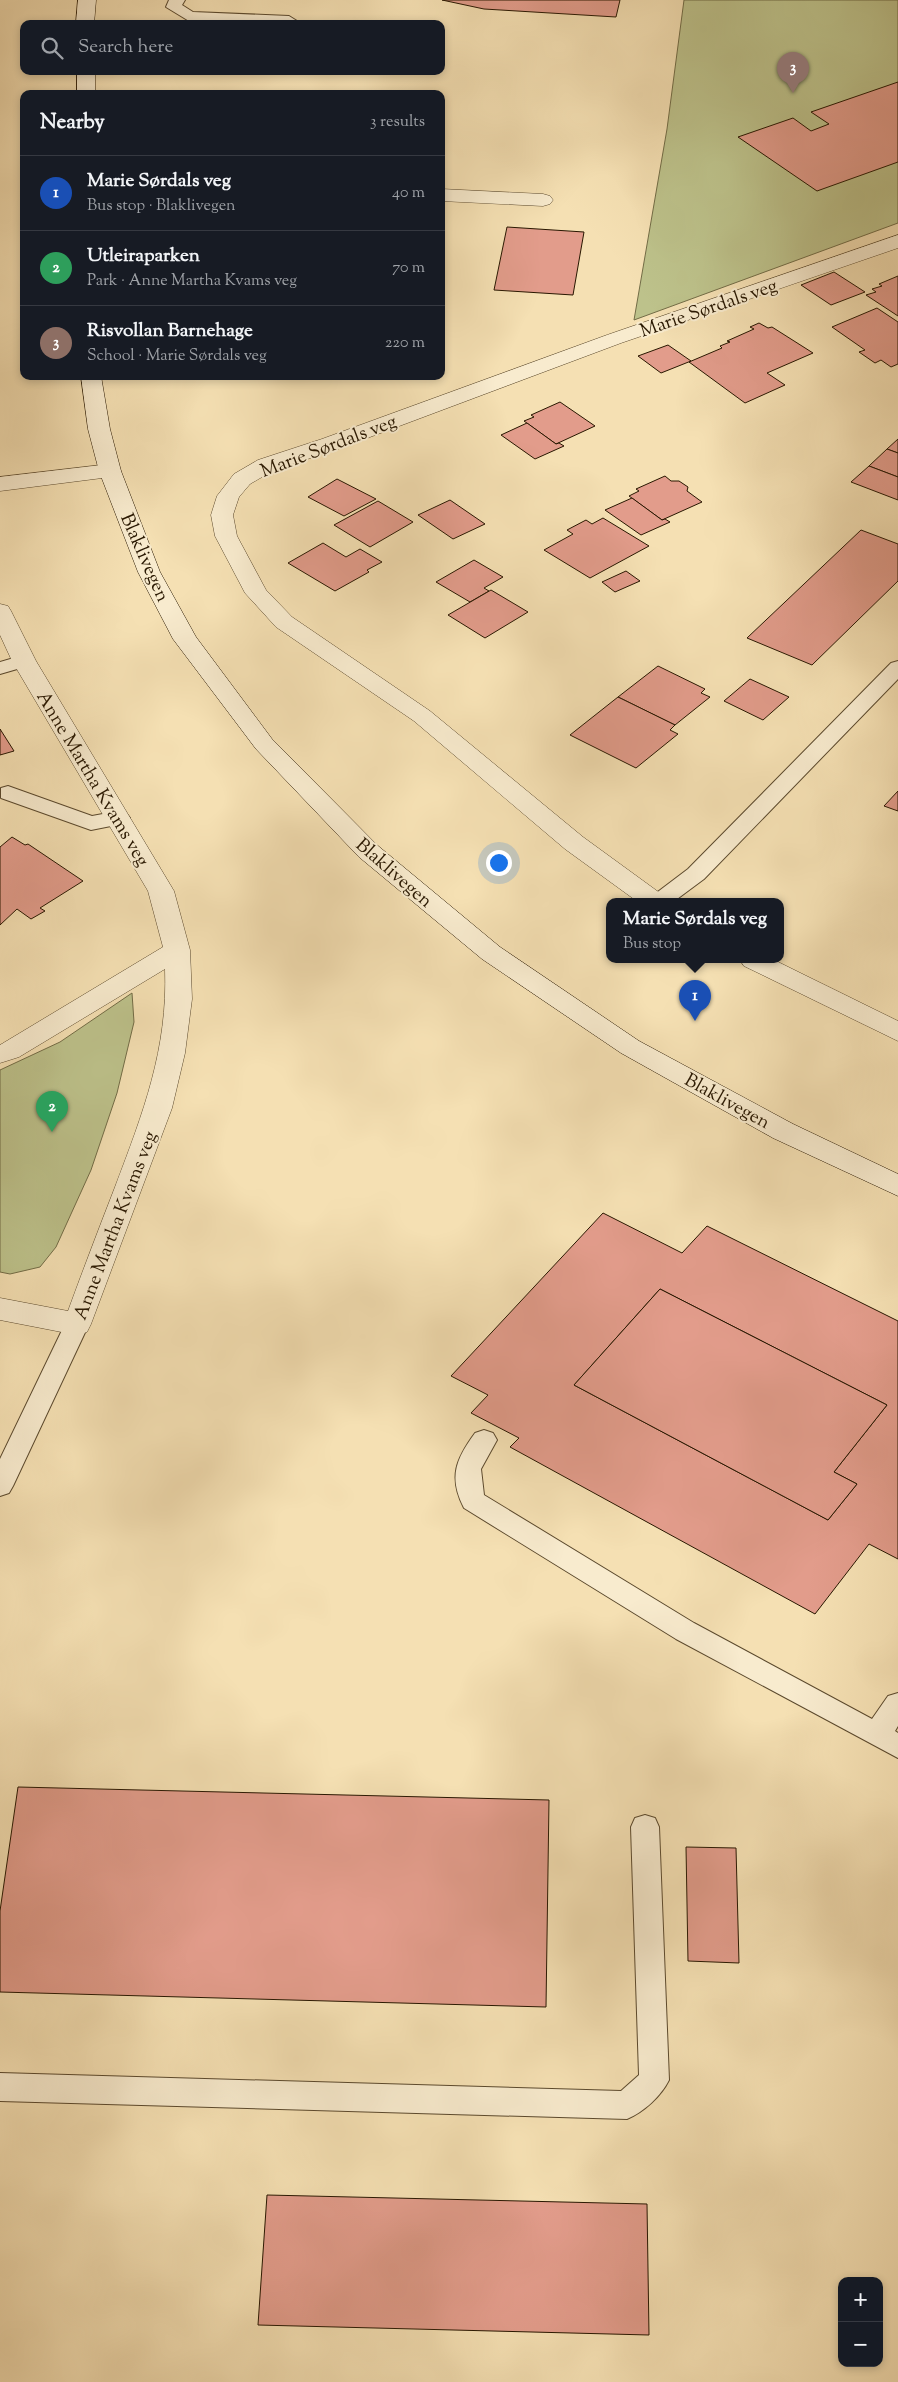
<!DOCTYPE html>
<html lang="en">
<head>
<meta charset="utf-8">
<style>
  :root { --surface:#171b24; --page:#20242c; --text:#f1f3f6; --muted:#9ea1a6; --line:#363941; --accent:#8c9099 }
  body { margin:0; font-family:"Sorts Mill Goudy",serif; background:var(--page); color:var(--text) }
  .controls { position:absolute; right:15px; bottom:15px; display:grid; overflow:hidden; border-radius:10px; box-shadow:0 2px 8px #0003 }
  .controls button { width:45px; height:45px; display:grid; place-items:center; padding:0; border:0; border-bottom:1px solid var(--line); background:var(--surface); color:var(--text); font:25px sans-serif }
  .you { position:absolute; left:498px; top:862px; width:18px; height:18px; margin:-12px; border:4px solid #fff; border-radius:50%; background:#1a73e8; box-shadow:0 0 0 8px #1a73e833 }
  .badge { display:grid; place-items:center; width:32px; height:32px; border-radius:50%; background:var(--accent); color:#fff; font-size:16px; font-weight:700 }
  .pin { position:absolute; translate:-50% -41px; filter:drop-shadow(0 1px 2px #0008) }
  .pin::after { content:''; position:absolute; top:26px; width:18px; height:15px; background:inherit; clip-path:polygon(0 0,100% 0,50% 100%) }
  .popup { position:absolute; left:606px; top:898px; width:178px; height:65px; box-sizing:border-box; display:grid; place-content:center; border-radius:10px; background:var(--surface); filter:drop-shadow(0 1px 4px #0005); font-size:16px; white-space:nowrap; color:var(--muted) }
  .popup b { font-size:19px; color:var(--text) }
  .popup::after { content:''; position:absolute; left:50%; top:100%; margin-left:-10px; border:10px solid transparent; border-top-color:var(--surface) }
  .list { margin:0; padding:0; list-style:none }
  h2 { display:flex; justify-content:space-between; align-items:center; height:65px; margin:0; padding:0 20px; font-size:21px }
  h2 small { font-size:16px; font-weight:400; color:var(--muted) }
  .list li { display:grid; grid-template-columns:32px 1fr auto; gap:15px; align-items:center; box-sizing:border-box; height:75px; padding:0 20px; border-top:1px solid var(--line) }
  .list b { display:block; font-size:19px; white-space:nowrap }
  .list p { margin:0; font-size:16px; white-space:nowrap; color:var(--muted) }
  .list em { font-size:16px; font-style:normal; color:var(--muted) }
  .icon { flex:none; width:28px; height:28px; fill:none; stroke:currentColor; stroke-width:2; stroke-linecap:round; stroke-linejoin:round }
  .map { position:relative; flex:none; width:898px; height:2382px; overflow:hidden }
  .search { position:absolute; background:var(--surface); box-shadow:0 2px 8px #0003; left:20px; top:20px; width:425px; height:55px; display:flex; align-items:center; gap:12px; box-sizing:border-box; padding:0 18px; border-radius:10px; color:var(--muted); font-size:19px }
  .panel { position:absolute; background:var(--surface); box-shadow:0 2px 8px #0003; left:20px; top:90px; width:425px; height:290px; border-radius:10px }
  .map>svg:first-child { display:block }
  .green { fill:#bdc28b; stroke:#726c46 }
  .building { fill:#e29c8b; stroke:#281700; fill-rule:evenodd }
  .lines { fill:none; stroke-linecap:round; stroke-linejoin:round }
  .service-casing { stroke:#5b492d; stroke-width:2 }
  .minor-casing { stroke:#5b492d; stroke-width:1 }
  .secondary-casing { stroke:#281700; stroke-width:1 }
  .service { fill:#f8ebce; fill-rule:evenodd }
  .minor { fill:#f8ebce; fill-rule:evenodd }
  .secondary { fill:#f8ebce; fill-rule:evenodd }
  .labels { text-anchor:middle; stroke-width:4; stroke-linejoin:round; paint-order:stroke }
  .street-label { font-size:19px; fill:#281700; stroke:#f8ebce }
</style>
</head>
<body>
<div class="map">
<svg width="898" height="2382" viewBox="0 0 898 2382">
  <rect width="100%" height="100%" fill="#f5e0b3"/>
  <filter id="stains"><feTurbulence type="fractalNoise" baseFrequency=".004" numOctaves="4"/><feColorMatrix values="0 0 0 0 .2 0 0 0 0 .09 0 0 0 0 .02 0 0 0 .5 -.17"/></filter>
  <radialGradient id="worn" r=".72"><stop offset=".6" stop-color="#630" stop-opacity="0"/><stop offset="1" stop-color="#630" stop-opacity=".3"/></radialGradient>
  <g class="green">
    <path d="M684,0h214v223l-264,97 33,-191z"/>
    <path d="M132,993l2,29 -17,71 -26,77 -35,77 -16,20 -30,7 -10,-2v-202l60,-28z"/>
  </g>
  <g class="building">
    <path d="M442,0h178l-4,17 -132,-8z"/>
    <path d="M898,82v80l-81,29 -79,-54 55,-19 18,13 18,-7 -18,-12z"/>
    <path d="M507,227l77,5 -11,63 -79,-5z"/>
    <path d="M834,272l31,20 -34,13 -30,-20z"/>
    <path d="M898,276v40l-32,-21 10,-3 -4,-3 10,-3 -3,-2z"/>
    <path d="M877,308l21,14v42l-7,3 -10,-7 -6,3 -16,-11 6,-2 -33,-23z"/>
    <path d="M759,323l9,5 4,-1 41,26 -46,20 18,12 -40,18 -56,-41 33,-14 -2,-2 10,-4 -3,-1 27,-12 -4,-2z"/>
    <path d="M668,345l23,16 -30,12 -23,-17z"/>
    <path d="M560,402l35,24 -39,18 -32,-23 10,-4 -3,-2z"/>
    <path d="M527,423l29,21 3,-1 5,3 -29,13 -34,-24z"/>
    <path d="M898,439v14l-11,-4z"/>
    <path d="M887,449l11,4v24l-29,-11z"/>
    <path d="M869,466l29,11v23l-47,-18z"/>
    <path d="M665,476l6,5h8l9,6 -1,4 15,11 -40,18 -33,-24 10,-5 -3,-2z"/>
    <path d="M337,479l39,20 -32,17 -36,-19z"/>
    <path d="M632,498l30,22 3,-1 5,3 -29,13 -36,-25z"/>
    <path d="M450,500l35,24 -32,15 -35,-24z"/>
    <path d="M378,501l35,21 -43,25 -36,-22z"/>
    <path d="M603,518l46,28 -59,32 -46,-28 29,-16 -6,-4 19,-10 6,4z"/>
    <path d="M861,530l37,14v37l-86,84 -65,-27z"/>
    <path d="M323,543l23,14 14,-8 22,13 -15,8 2,2 -34,19 -47,-28z"/>
    <path d="M474,560l29,17 -19,11 5,3 -19,11 -34,-20z"/>
    <path d="M626,571l14,10 -25,11 -13,-10z"/>
    <path d="M491,590l37,22 -43,26 -37,-23z"/>
    <path d="M658,666l47,23 -4,4 9,4 -35,28 -57,-28z"/>
    <path d="M750,679l39,18 -26,23 -39,-19z"/>
    <path d="M618,697l57,28 -5,5 8,4 -42,34 -66,-33z"/>
    <path d="M0,729l14,22 -14,4z"/>
    <path d="M898,791v20l-14,-5z"/>
    <path d="M12,837l13,8 3,-1 55,37 -43,27 5,3 -14,8 -14,-10 -17,16v-78z"/>
    <path d="M603,1213l79,40 25,-27 191,95v238l-29,-15 -54,70 -305,-167 9,-9 -48,-25 17,-18 -37,-19zM660,1289l227,116 -53,67 23,12 -29,36 -254,-135z"/>
    <path d="M660,1289l227,116 -53,67 23,12 -29,36 -254,-135z"/>
    <path d="M18,1787l531,13 -3,207 -546,-15v-81z"/>
    <path d="M686,1847l50,1 3,115 -51,-2z"/>
    <path d="M267,2195l380,9 2,131 -391,-10z"/>
  </g>
  <g class="lines">
    <g class="service-casing">
      <g id="service">
        <path d="M169,0h16l-3,5 11,7 96,4 8,5 -2,3 -106,-3 -23,-14z"/>
        <path d="M24,655l7,2 3,4 -3,4 -31,9v-12z"/>
        <path d="M898,661v18l-194,200 -31,23h-25l3,-5 37,-28 203,-206z"/>
        <path d="M8,786l84,30 27,-5 7,2 4,5 -4,5 -35,7 -90,-32v-10z"/>
        <path d="M77,1315l9,2 3,7 -76,162 -4,7 -9,3v-37l65,-135 3,-7z"/>
        <path d="M484,1430l9,3 4,7 -16,29 3,26 210,128 178,96 16,-23 10,-3v33l-3,5 3,2v25l-222,-119 -212,-131c-16,-31 -8,-49 11,-75z"/>
        <path d="M645,1815l10,3 4,9 10,253c-8,16 -25,32 -42,39l-627,-18v-28l621,18 18,-16 -8,-248 4,-9z"/>
      </g>
    </g>
    <g class="minor-casing">
      <g id="minor">
        <path d="M441,189l102,5 7,2 3,4 -3,4 -7,2 -102,-5z"/>
        <path d="M898,235v13l-277,95 -283,106 -64,21 -24,14 -11,13 -6,18 4,21 29,54 26,27 138,94 153,126 81,59 3,6h-29l-73,-53 -151,-128 -138,-94 -31,-34 -30,-57 -4,-21 6,-19 17,-22 24,-14 64,-21 285,-104z"/>
        <path d="M110,464l8,2 3,5 -3,5 -118,15v-14z"/>
        <path d="M0,604l8,2 3,5 25,50 138,230 16,59 2,49 -7,54 -13,55 -81,216 -4,8 -10,3 -77,-15v-22l68,13c15,-41 31,-83 47,-124 28,-74 53,-138 50,-218l-146,88 -19,6v-18l163,-98 -15,-56 -136,-230 -12,-26z"/>
        <path d="M740,960h34l124,61v20l-154,-75z"/>
      </g>
    </g>
    <g class="secondary-casing">
      <g id="secondary">
        <path d="M78,0h18l-2,24h-18z"/>
        <rect x="77" y="71" width="18" height="23"/>
        <path d="M81,376h20l9,53 11,42 39,101 36,65 76,102 105,106 123,102 139,94 154,83 105,50v22l-125,-58 -152,-85 -139,-94 -123,-102 -103,-108 -83,-110 -35,-67 -39,-101 -11,-42z"/>
      </g>
    </g>
    <use href="#service" class="service"/>
    <use href="#minor" class="minor"/>
    <use href="#secondary" class="secondary"/>
  </g>
  <g class="labels">
    <g class="street-label">
      <text transform="translate(708 307) rotate(-19)" y="7">Marie Sørdals veg</text>
      <text transform="translate(328 445) rotate(-21)" y="7">Marie Sørdals veg</text>
      <text transform="translate(146 557) rotate(66)" y="7">Blaklivegen</text>
      <text transform="translate(94 778) rotate(59)" y="7">Anne Martha Kvams veg</text>
      <text transform="translate(395 872) rotate(41)" y="7">Blaklivegen</text>
      <text transform="translate(728 1100) rotate(29)" y="7">Blaklivegen</text>
      <text transform="translate(114 1225) rotate(-69)" y="7">Anne Martha Kvams veg</text>
    </g>
  </g>
  <rect width="100%" height="100%" filter="url(#stains)"/>
  <rect width="100%" height="100%" fill="url(#worn)"/>
</svg>
<div class="controls">
<button>+</button>
<button>−</button>
</div>
<div class="you"></div>
<div class="pin badge" style="left:695px;top:1021px;background:#1a4fb4">1</div>
<div class="popup"><b>Marie Sørdals veg</b>Bus stop</div>
<div class="pin badge" style="left:52px;top:1132px;background:#2e9e5b">2</div>
<div class="pin badge" style="left:793px;top:93px;background:#8d6e63">3</div>
<div class="search"><svg class="icon" aria-label="search" viewBox="0 0 24 24"><circle cx="10" cy="10" r="6"/><path d="M15 15l6 6"/></svg>Search here</div>
<section class="panel">
<h2>Nearby<small>3 results</small></h2>
<ul class="list">
<li><span class="badge" style="background:#1a4fb4">1</span><div><b>Marie Sørdals veg</b><p>Bus stop · Blaklivegen</p></div><em>40 m</em></li>
<li><span class="badge" style="background:#2e9e5b">2</span><div><b>Utleiraparken</b><p>Park · Anne Martha Kvams veg</p></div><em>70 m</em></li>
<li><span class="badge" style="background:#8d6e63">3</span><div><b>Risvollan Barnehage</b><p>School · Marie Sørdals veg</p></div><em>220 m</em></li>
</ul>
</section>
</div>
</body>
</html>
